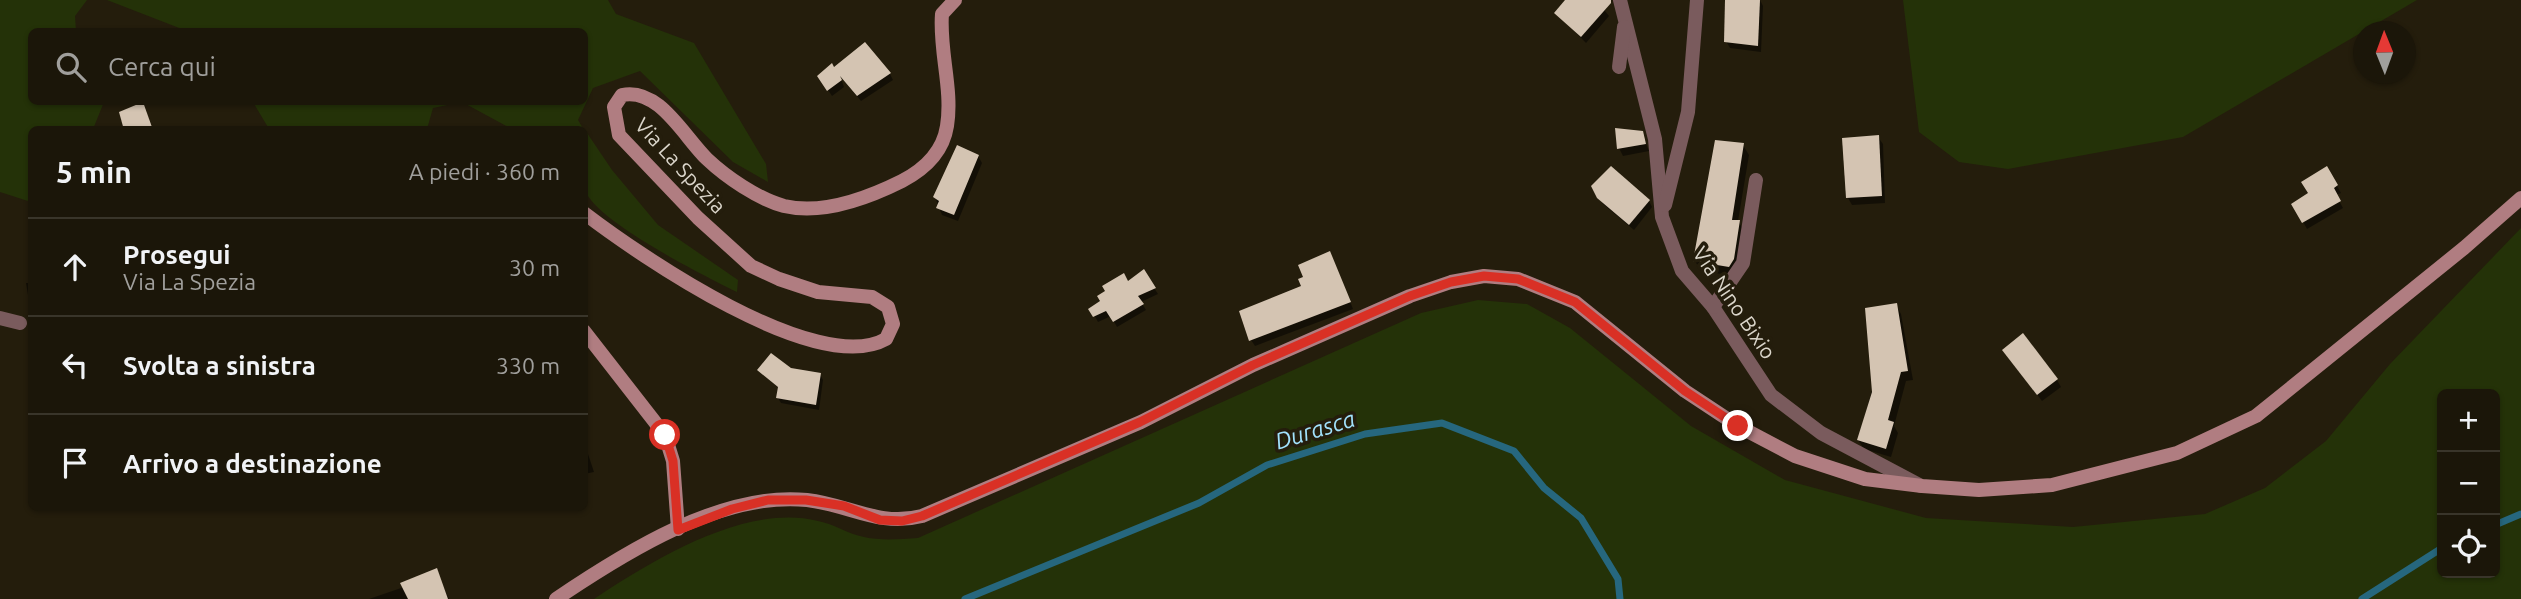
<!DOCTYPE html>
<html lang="it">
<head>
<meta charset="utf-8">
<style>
  :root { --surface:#1b1609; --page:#241f12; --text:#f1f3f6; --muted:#a09f9c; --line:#39352a }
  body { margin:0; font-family:Ubuntu,sans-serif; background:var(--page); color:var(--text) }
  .controls { position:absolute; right:21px; bottom:21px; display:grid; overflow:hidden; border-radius:10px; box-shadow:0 2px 5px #0004 }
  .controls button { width:63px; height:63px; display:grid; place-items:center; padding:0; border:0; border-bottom:2px solid var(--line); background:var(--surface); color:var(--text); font:35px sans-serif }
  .compass { position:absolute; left:2353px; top:21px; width:63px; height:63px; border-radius:50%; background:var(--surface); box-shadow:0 2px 5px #0004; rotate:359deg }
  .stop { position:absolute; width:21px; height:21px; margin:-16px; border:5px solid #d93025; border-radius:50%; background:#fff }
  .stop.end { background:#d93025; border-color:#fff; box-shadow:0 2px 7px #0008 }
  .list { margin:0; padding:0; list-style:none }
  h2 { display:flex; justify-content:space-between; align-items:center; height:91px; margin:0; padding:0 28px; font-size:30px }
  h2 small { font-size:23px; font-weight:400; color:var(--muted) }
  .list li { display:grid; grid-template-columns:46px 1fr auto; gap:21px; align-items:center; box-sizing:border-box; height:98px; padding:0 28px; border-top:2px solid var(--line) }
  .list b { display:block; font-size:26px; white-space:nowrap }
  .list p { margin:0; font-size:23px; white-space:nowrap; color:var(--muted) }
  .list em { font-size:23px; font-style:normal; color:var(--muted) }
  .icon { flex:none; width:38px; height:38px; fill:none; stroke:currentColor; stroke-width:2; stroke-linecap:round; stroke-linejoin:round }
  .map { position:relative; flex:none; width:2521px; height:599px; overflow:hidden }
  .search { position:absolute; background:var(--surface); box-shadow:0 2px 5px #0004; left:28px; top:28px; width:560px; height:77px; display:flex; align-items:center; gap:18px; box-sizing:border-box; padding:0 24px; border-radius:10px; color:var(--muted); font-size:26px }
  .panel { position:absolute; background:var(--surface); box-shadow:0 2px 5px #0004; left:28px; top:126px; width:560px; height:385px; border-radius:10px }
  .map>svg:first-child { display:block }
  .green { fill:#243208; fill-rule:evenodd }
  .shadow { fill:#0007 }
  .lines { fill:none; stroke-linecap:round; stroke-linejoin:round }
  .stream { stroke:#26677e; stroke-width:7 }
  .building { fill:#d4c4b2 }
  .street { stroke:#7a5b5d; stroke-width:14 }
  .secondary { stroke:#b07d81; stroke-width:14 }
  .route { stroke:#d93025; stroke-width:9 }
  .labels { text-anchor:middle; stroke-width:7; stroke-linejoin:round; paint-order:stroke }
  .street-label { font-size:21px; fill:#dad5ca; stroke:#241d0c }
  .water-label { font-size:23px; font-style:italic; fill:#a2e2fc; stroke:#241d0c }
</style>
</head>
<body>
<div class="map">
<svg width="2521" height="599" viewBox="0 0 2521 599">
  <rect width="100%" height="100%" fill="#241d0c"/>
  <g class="green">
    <path d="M0,0h87l-12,16 1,15 -44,1v70h72l-11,27 -61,1 -1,72 -31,-10z"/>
    <path d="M107,0h501l8,14 78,29 72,121 2,18 -35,-20 -93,-91 -47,17 -15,32 6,10 -72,-1 -50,-27 -29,6 -6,21h-158l-16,-27h331v-70l-397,-1z"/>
    <path d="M1903,0h514l-234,137 -175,32 -49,-7 -40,-30z"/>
    <path d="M585,130l27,40 46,55 80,55 -1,12c-31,-15 -142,-71 -152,-102 -5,-13 -1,-45 0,-60z"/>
    <path d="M2521,228v371h-1927c59,-39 151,-96 224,-78 16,3 30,13 46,16 18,4 36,2 54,1l503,-225 57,-13 49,4 43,24 121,98 94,54 141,38 147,9 132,-13 60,-26 61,-47 64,-77zM2495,394v179h-53v-179z"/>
  </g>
  <g class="shadow">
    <path d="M1567,0h29l13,16 -23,27 -29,-30z"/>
    <path d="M1725,0h35l3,6 -2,46 -31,-4 -4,-7z"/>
    <path d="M890,74l3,6 -32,21 -21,-25 4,11 -12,9 -13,-20z"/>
    <path d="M1642,133l7,18 -26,5 -4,-8z"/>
    <path d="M1878,137l5,7 2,59 -33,2 -4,-7z"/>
    <path d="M1743,145l6,10 -11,66 7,11 -10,44 -34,-5 -6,-10z"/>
    <path d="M978,156l4,7 -24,58 -16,-6 -7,-18z"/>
    <path d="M2327,168l14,25 -5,2 7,13 -36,21 -13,-24 17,-11z"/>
    <path d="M1593,186l56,15 3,6 -18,23 -31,-26z"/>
    <path d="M1333,259l20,50 -98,37 -4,-6z"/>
    <path d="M1143,271l15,23 -17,8 5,8 -29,17 -6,-11 -13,6 -7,-13z"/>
    <path d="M26,283h6v36z"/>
    <path d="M1896,305l5,9 12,66 -7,1 -12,45 4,7 -7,24 -27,-8 -6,-9z"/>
    <path d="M2009,357l48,23 4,7 -19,14z"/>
    <path d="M790,369l30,5 3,6 -4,30 -38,-7 -3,-5 2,-9 -21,-19z"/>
    <path d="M584,442l10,30 -10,2z"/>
    <path d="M436,570l13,29h-80l35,-12z"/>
  </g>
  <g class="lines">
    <g class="stream">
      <path d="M2495,525l26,-11"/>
      <path d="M965,599l234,-96 68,-38 98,-31 77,-11 72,28 30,37 37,30 37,61 2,20"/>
      <path d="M2362,599l80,-51"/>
    </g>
  </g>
  <g class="building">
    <path d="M1565,0h46v3l-30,34 -27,-24z"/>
    <path d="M1725,0h35l-2,46 -34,-4z"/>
    <path d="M865,42l26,31 -34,23 -17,-20 2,4 -15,11 -10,-15 15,-13 2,4z"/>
    <path d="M143,102l10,28h-29l-5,-18z"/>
    <path d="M1615,128l28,3 3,13 -29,5z"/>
    <path d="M1879,135l3,61 -36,2 -4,-60z"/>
    <path d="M1715,140l29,3 -12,77h8l-6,39 -5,8 -36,-6z"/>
    <path d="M957,145l22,10 -25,60 -18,-7 3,-7 -6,-4z"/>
    <path d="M1611,166l39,34 -21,25 -32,-27 -6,-12z"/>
    <path d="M2327,166l11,19 -4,3 7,13 -39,22 -11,-19 17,-11 -7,-11z"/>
    <path d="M1330,251l21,51 -102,39 -10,-30 62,-25 -3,-7 5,-2 -5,-12z"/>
    <path d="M1144,269l12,19 -18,8 6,8 -31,18 -7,-11 -13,6 -5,-8 12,-8 -3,-5 8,-5 -3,-5 22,-13 4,8z"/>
    <path d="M1897,303l11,68 -7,1 -13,48 6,2 -8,27 -29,-9 15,-48 -7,-84z"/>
    <path d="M2023,333l35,46 -21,16 -35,-45z"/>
    <path d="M771,353l20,15 30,5 -5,32 -40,-7 2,-11 -21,-17z"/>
    <path d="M437,568l11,31h-40l-8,-16z"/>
  </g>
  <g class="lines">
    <g class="street">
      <path d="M1620,0l35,139 7,78 20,54 31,36 58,88 50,38 100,53"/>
      <path d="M1619,67l5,-40"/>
      <path d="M1665,205l23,-93 9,-112"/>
      <path d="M1713,307l30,-44 13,-83"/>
      <path d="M0,318l20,5"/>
    </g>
    <g class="secondary">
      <path d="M584,213c55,42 233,165 302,126l7,-15 -5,-17 -16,-10 -54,-5 -39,-13 -28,-13 -53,-48 -79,-83 -5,-28 8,-12c37,-8 62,42 85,64 19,18 51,40 77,47 38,9 84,-8 118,-25 23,-12 41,-29 45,-55 6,-37 -8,-75 -5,-112l13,-14"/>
      <path d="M584,331l81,104 8,26 5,68"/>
      <path d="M556,599c68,-46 166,-108 251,-99 43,5 72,27 115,16l219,-94 112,-57 157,-69 41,-14 33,-6 34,3 57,23 110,89 53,35 57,30 70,23 57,7 57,4 73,-5 125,-32 79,-37 208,-168 57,-50"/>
    </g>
  </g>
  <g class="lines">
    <path class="route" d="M665,435l8,26 5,69 54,-21 36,-9h38l38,6 36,14 22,1 20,-5 218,-94 113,-57 157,-69 41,-14 33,-6 34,3 57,23 110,89 53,35"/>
  </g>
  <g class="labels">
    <g class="street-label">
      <text transform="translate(680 166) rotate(47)" y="7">Via La Spezia</text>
      <text transform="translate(1734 303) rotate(56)" y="7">Via Nino Bixio</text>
    </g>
    <g class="water-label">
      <text transform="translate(1315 430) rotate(-17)" y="8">Durasca</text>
    </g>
  </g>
</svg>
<div class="controls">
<button>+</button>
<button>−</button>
<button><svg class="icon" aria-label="locate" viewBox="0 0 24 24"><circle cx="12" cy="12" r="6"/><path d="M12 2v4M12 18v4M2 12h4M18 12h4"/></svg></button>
</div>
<svg class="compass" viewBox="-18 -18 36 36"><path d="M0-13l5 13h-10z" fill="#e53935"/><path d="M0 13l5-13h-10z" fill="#a09f9c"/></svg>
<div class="stop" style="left:665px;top:435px"></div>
<div class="stop end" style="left:1738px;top:426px"></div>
<div class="search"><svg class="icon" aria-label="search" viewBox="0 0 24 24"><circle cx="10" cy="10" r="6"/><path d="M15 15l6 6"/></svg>Cerca qui</div>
<section class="panel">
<h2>5 min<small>A piedi · 360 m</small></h2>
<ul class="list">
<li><svg class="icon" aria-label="ahead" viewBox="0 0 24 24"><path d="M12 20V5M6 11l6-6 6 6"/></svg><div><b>Prosegui</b><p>Via La Spezia</p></div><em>30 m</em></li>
<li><svg class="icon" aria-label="left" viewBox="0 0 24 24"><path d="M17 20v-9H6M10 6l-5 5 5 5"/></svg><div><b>Svolta a sinistra</b></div><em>330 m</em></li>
<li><svg class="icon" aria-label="arrive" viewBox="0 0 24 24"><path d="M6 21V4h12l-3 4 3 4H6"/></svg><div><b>Arrivo a destinazione</b></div></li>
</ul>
</section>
</div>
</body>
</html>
